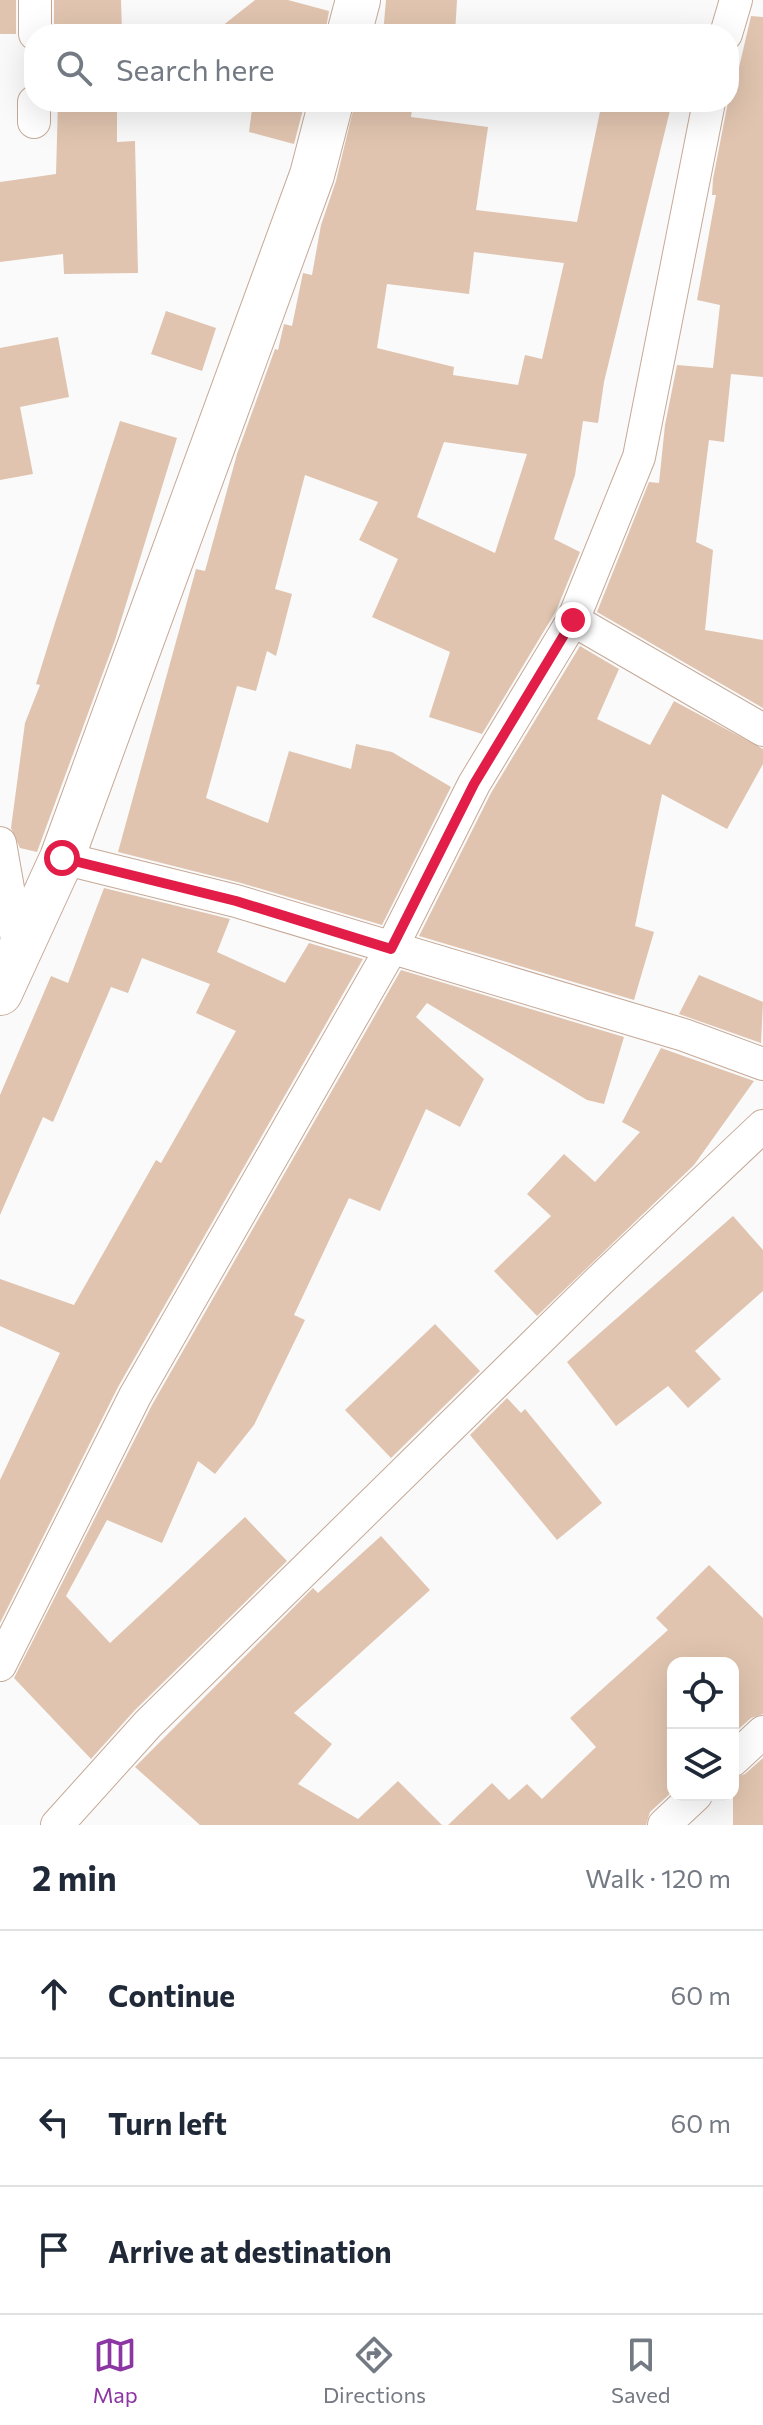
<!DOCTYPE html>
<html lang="en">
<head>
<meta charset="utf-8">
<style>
  :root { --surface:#fff; --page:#f2f2f3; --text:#1f2937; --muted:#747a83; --line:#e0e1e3; --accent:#8c36a3 }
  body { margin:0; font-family:Commissioner,sans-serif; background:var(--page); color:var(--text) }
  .controls { position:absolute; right:24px; bottom:24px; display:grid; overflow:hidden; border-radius:16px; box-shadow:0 8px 32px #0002 }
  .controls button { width:72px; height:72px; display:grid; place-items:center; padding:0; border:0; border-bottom:2px solid var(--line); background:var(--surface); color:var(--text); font:40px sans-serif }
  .stop { position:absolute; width:24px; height:24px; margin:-18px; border:6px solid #e11d48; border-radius:50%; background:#fff }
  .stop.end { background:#e11d48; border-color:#fff; box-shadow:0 2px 8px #0008 }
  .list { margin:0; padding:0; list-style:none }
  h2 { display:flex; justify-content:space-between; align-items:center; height:104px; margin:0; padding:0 32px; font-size:34px }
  h2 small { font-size:26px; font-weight:400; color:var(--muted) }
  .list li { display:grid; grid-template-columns:52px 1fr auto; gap:24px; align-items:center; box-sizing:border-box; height:128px; padding:0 32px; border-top:2px solid var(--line) }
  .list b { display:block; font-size:30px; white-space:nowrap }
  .list em { font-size:26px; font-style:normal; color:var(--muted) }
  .icon { flex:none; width:44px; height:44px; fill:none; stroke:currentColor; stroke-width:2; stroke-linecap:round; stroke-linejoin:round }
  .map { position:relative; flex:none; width:763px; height:1825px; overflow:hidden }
  .search { position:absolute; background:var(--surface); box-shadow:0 8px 32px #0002; left:24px; right:24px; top:24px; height:88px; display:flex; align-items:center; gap:20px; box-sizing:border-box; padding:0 28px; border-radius:32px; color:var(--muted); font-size:30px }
  .sheet { height:488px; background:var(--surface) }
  nav { display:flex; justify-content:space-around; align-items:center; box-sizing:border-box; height:112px; border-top:2px solid var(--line); background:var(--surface); font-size:22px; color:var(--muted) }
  nav a { display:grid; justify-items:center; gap:4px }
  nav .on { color:var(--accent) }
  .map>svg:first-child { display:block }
  .building { fill:#e0c4af; fill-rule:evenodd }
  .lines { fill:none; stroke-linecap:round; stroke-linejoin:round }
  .street-casing { stroke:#c6a997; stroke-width:34 }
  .secondary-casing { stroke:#c6a997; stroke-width:46 }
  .street { stroke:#fff; stroke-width:32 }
  .secondary { stroke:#fff; stroke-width:44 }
  .route { stroke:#e11d48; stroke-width:10 }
</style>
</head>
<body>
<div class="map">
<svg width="763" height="1825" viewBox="0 0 763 1825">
  <rect width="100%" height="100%" fill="#fafafa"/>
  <g class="building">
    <rect x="0" y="0" width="16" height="34"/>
    <path d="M54,0h67l1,34h-68z"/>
    <path d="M255,0h33l41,11 -4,23h-113z"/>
    <path d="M386,0h71l-2,34h-72z"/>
    <path d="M751,16l12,1v360l-32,-3 -7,68 -15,-2 -13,102 17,8 -8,80 58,10v68l-166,-96 52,-130 10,1 6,-58 12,-60 36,3 7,-63 -23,-5 19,-105h-4l1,-16 15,-77h3z"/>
    <path d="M58,102h59v40l18,-1 3,132 -74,1 -1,-20 -63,8v-80l56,-8z"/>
    <path d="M253,102h52l-11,42 -45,-12z"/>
    <path d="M355,102h58l-2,15 77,10 -12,83 101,12 25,-120h70l-68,280 -6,41 -15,-2 -8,54 -21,64 26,13 -24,59 -74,123 -53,-17 21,-65 -78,-35 26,-58 -39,-19 19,-38 -73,-27 -30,114 17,5 -16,62 -9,-5 -11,40 -19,-5 -31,112 62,25 21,-72 62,18 5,-25 36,8 59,35 -69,138 -141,-42 -123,-31 78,-283 9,2 32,-117 38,-105 3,1 6,-26 8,2 11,-53 9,2 9,-50 15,-44zM474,252l90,11 -22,96 -17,-4 -7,30 -65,-10 1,-8 -77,-19 10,-64 82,10zM444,442l83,12 -32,99 -78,-36z"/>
    <path d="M166,311l50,17 -14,43 -51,-17z"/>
    <path d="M58,337l11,60 -49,10 13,67 -33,6v-132z"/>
    <path d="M120,421l57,17 -62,202 -78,212 -17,-4 -9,-20 14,-105 15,-38 -4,-1 19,-61z"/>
    <path d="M580,646l39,23 -22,50 53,26 24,-44 89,48v15l-36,65 -65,-35 -27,132 19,6 -20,68 -215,-64 72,-143z"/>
    <path d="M104,888l126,31 -13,33 68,31 24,-40 54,16 -245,428 -118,236v-143l60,-127 -60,-27v-47l74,26 82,-145 5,3 75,-132 -40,-18 14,-29 -68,-26 -14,35 -17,-6 -58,135 -10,-5 -43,98v-120l51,-119 17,7z"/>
    <path d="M401,970l223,67 -20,67 -17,-4 -160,-97 -11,14 68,62 -24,48 -34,-18 -46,102 -31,-13 -55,117 11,5 -51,105 -39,49 -17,-13 -36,82 -55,-23 -41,76 44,47 135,-126 42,44 -152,149 -44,49 -77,-81 138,-273z"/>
    <path d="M699,975l64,27 -2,41 -82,-29z"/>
    <path d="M661,1048l93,33 -60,84 -157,151 -43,-45 57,-55 -24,-22 37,-40 31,28 45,-50 -18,-10z"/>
    <path d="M733,1216l30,34v41l-68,60 26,28 -33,29 -20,-22 -52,40 -49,-64z"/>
    <path d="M435,1324l45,47 -89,87 -46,-48z"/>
    <path d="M507,1398l14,15 4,-4 77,94 -45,37 -87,-105z"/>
    <path d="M381,1536l49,54 -136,123 38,31 -34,40 60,35 40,-38 44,44h-242l-65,-58 178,-179 5,5z"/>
    <path d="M709,1565l54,53v96l-12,4 -18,16v-71h-60v128l-23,21 -4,13h-198l44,-42 17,17 18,-16 15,15 54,-52 -26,-29 98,-88 -12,-12z"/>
    <path d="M763,1758v67h-30v-47l12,-4z"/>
  </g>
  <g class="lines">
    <g class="street-casing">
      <g id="street">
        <path d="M35,34v-34"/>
        <path d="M726,34l10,-34"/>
        <path d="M34,122v-20"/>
        <path d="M573,620l190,110"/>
        <path d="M0,843l19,108"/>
        <path d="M62,858l174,43 448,134 79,29"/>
        <path d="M0,1665l135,-269 256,-447 83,-165 99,-164 66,-163 70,-355"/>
        <path d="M733,1760l30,-28"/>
        <path d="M57,1825l91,-101 450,-442 165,-156"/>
        <path d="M664,1825l32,-30"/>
      </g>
    </g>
    <g class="secondary-casing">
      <g id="secondary">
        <path d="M349,34l9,-34"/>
        <path d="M0,993l62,-135 250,-683 19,-73"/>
      </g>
    </g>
    <use href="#street" class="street"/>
    <use href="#secondary" class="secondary"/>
  </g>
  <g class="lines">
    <path class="route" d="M62,858l174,43 155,48 83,-165 99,-164"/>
  </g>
</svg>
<div class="controls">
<button><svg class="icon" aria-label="locate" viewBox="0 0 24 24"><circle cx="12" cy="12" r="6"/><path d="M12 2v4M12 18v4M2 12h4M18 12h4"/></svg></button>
<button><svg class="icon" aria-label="layers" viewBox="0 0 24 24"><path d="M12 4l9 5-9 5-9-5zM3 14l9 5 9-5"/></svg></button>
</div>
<div class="stop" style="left:62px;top:858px"></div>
<div class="stop end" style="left:573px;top:620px"></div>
<div class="search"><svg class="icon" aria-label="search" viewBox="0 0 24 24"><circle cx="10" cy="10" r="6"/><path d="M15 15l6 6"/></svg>Search here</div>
</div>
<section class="sheet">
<h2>2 min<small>Walk · 120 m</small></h2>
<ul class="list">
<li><svg class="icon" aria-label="ahead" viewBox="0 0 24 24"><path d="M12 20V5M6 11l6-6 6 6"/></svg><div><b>Continue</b></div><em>60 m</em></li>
<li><svg class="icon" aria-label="left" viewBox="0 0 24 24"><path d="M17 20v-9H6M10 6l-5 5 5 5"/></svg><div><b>Turn left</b></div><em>60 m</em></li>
<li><svg class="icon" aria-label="arrive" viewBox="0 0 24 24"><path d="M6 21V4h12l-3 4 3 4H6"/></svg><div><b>Arrive at destination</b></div></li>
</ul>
</section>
<nav>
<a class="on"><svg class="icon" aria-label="map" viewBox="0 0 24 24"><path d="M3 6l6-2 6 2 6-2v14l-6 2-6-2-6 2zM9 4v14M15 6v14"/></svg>Map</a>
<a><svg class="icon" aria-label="directions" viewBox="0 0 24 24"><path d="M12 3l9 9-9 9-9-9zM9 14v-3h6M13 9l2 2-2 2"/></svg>Directions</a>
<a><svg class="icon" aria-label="saved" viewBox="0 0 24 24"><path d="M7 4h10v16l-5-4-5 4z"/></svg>Saved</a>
</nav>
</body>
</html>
